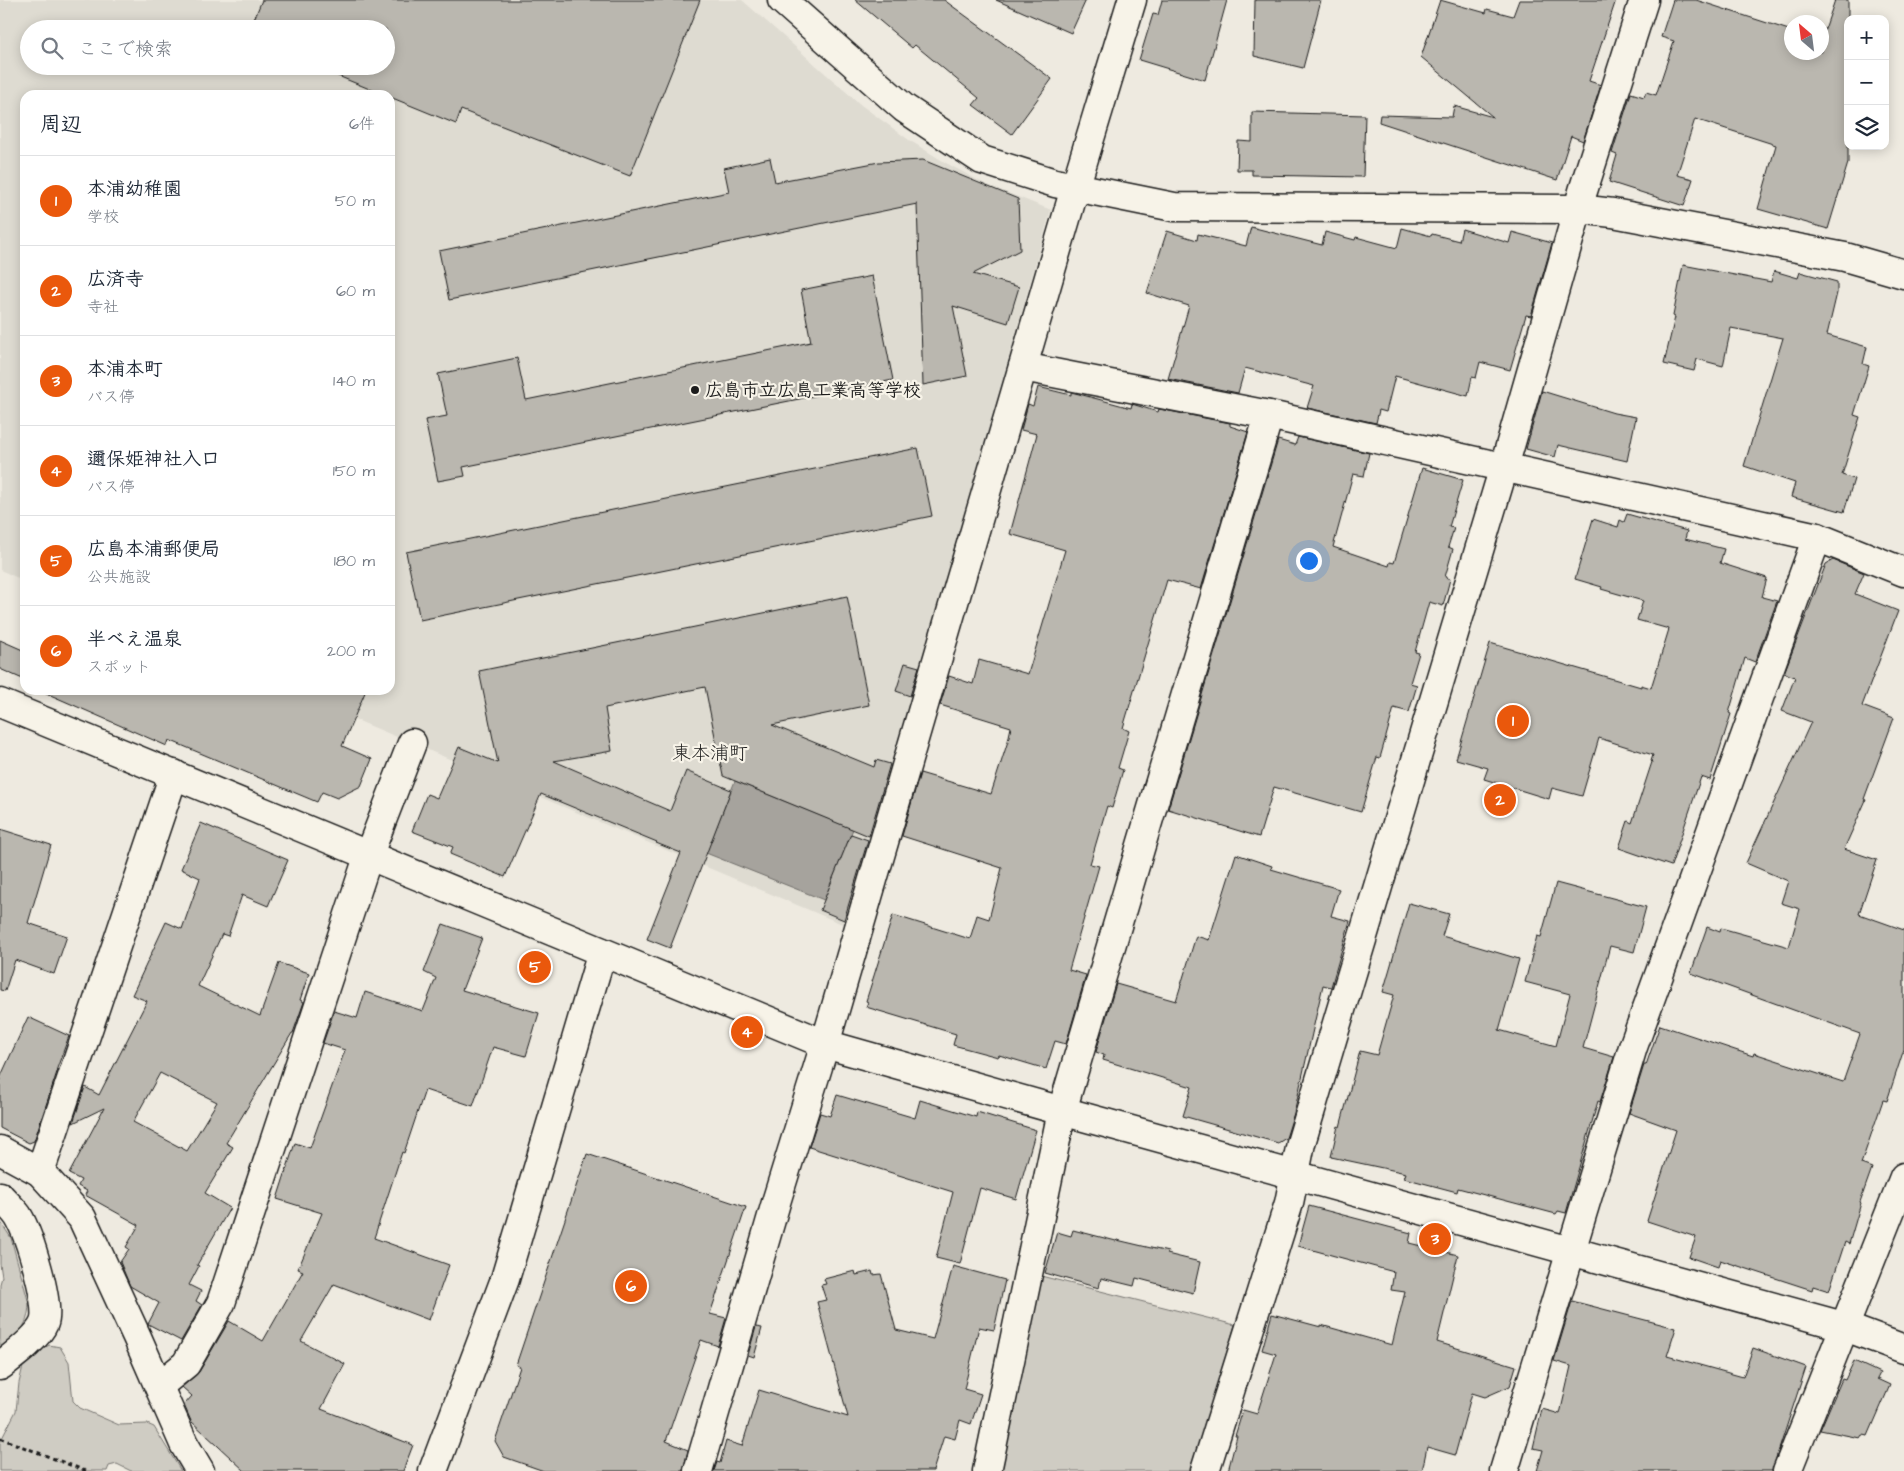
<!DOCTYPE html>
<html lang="ja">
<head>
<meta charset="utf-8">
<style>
  :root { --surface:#fff; --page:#f2f2f3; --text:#1f2937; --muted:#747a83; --line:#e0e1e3; --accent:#ea580c }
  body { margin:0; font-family:"Architects Daughter","Klee One",sans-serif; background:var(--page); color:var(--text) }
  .controls { position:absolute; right:15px; top:15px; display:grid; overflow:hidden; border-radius:10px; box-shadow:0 2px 12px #0003 }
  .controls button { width:45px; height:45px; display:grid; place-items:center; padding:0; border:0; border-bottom:1px solid var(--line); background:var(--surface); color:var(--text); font:25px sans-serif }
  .compass { position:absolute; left:1784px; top:15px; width:45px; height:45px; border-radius:50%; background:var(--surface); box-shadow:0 2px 12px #0003; rotate:332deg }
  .you { position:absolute; left:1308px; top:560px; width:18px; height:18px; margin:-12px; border:4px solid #fff; border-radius:50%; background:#1a73e8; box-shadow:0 0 0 8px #1a73e833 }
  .badge { display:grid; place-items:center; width:32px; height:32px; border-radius:50%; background:var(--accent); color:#fff; font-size:16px; font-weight:700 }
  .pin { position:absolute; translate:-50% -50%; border:2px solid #fff; box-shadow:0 1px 5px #0006 }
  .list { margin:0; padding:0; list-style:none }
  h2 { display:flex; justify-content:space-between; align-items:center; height:65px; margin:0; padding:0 20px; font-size:21px }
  h2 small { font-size:16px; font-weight:400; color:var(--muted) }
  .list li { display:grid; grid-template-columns:32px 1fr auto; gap:15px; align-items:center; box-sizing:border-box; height:90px; padding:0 20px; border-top:1px solid var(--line) }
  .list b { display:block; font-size:19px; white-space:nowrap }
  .list p { margin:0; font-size:16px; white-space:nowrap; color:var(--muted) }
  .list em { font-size:16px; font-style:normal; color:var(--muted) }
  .icon { flex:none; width:28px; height:28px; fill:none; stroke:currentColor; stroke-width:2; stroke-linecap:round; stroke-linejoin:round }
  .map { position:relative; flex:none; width:1904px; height:1471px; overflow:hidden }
  .search { position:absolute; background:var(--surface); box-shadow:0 2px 12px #0003; left:20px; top:20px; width:375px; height:55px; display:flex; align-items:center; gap:12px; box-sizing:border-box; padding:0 18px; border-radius:28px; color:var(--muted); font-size:19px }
  .panel { position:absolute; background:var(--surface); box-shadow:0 2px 12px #0003; left:20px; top:90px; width:375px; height:605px; border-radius:15px }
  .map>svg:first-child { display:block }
  .built { fill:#dedbd1; fill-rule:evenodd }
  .green { fill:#cfccc3; stroke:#767470 }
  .water { fill:#a6a39d; stroke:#6f6d69 }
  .building { fill:#bab7af; stroke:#1c1c1c; fill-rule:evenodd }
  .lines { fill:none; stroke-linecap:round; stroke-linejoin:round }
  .minor-casing { stroke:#1c1c1c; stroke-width:31 }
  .path { stroke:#1c1c1c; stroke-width:3; stroke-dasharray:4 4; stroke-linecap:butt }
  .minor { stroke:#f7f3e8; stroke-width:28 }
  .poi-dot { fill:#1c1c1c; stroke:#f7f3e8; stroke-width:2 }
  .labels { text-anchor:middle; stroke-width:4.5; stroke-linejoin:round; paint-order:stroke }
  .poi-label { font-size:18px; font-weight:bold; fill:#1c1c1c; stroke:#f7f3e8; text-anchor:start }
  .neighbourhood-label { font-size:19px; fill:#1c1c1c; stroke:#f7f3e8 }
</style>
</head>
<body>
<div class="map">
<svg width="1904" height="1471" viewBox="0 0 1904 1471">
  <rect width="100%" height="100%" fill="#eeeae0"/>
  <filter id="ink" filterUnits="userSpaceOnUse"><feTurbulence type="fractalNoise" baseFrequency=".02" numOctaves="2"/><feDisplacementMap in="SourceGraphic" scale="10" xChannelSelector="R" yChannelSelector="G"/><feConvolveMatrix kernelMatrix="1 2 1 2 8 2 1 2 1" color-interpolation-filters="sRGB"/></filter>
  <g filter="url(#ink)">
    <path class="built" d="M0,0h742l119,105 48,35 37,23 39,21 66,26 -204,716 -562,-236h105v-595h-365v486l-25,-11zM29,29h357v37h-357z"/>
    <g class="green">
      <path d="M0,1221l11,17 18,66c-1,24 -11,31 -29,44v-64l2,-7 -2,-13z"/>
      <path d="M1037,1275l198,50 -44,146h-195z"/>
      <path d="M49,1345l11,2 9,15 4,39 7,7 39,17 28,-1 7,3 27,44h-50l-14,-7 -8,2 -2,5h-107v-29l16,-31 3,-28 4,-17 8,-10z"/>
    </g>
    <path class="water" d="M735,781l118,48 -29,71 -118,-47z"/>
    <g class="building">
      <path d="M262,0h438l-70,176 -169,-66 -5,14 -66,-27v-2h-6l-70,-29h72v-37h-136z"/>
      <path d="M855,0h89l108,79 -40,55 -39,-29 6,-7 -64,-53 -3,3z"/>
      <path d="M996,0h90l-15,33z"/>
      <path d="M1162,0h65l-22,80 -66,-20 14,-46 5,1z"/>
      <path d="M1255,0h66l-18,68 -49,-12z"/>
      <path d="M1440,0l46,13 1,-4 26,7 6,-16h97l-27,81 12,4 -18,56 -12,-5 -14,44 -178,-58 1,-7 72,2 2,-11 39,11 -72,-60z"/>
      <path d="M1673,0h23l96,31v21h30v-14l13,-38h13v163l-20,66 -70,-20 18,-64 -81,-26 -18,56 16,4 -9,27 -75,-24 8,-27 -5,-2 19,-60 13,4 2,-5 10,3 18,-54 -13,-4z"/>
      <path d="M1252,112l113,3 -2,62 -111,-2v-5h-15l1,-29 14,1z"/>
      <path d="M770,158l5,24 104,-20 44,-2 95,39 2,51 -47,24 46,13 -11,36 -55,-17 14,70 -44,9 -6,-181 -468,96 -10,-49 290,-59 -5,-24z"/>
      <path d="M1251,227l71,18 3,-13 30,8 1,-3 41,11 5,-20 29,8 1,-2 27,7 3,-12 47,14 3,-11 40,11 -21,73 -5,-1 -16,55 -30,-8 -4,16 -4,-1 -4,19 -73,-20 -9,36 -7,-2 -3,13 -69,-15 7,-22 -69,-18 -7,25 -70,-14 21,-73 -42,-13 20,-62 30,9 1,-6 48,12z"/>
      <path d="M1683,265l88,17 3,-11 24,7 2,-6 37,10v11l-10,42 40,12 -4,17 6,2 -15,49 6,2 -18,58 12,4 -10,33 -53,-15 4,-14 -51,-17 39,-128 -52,-10 -8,38 -26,-7 -3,12 -30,-7 11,-47 -2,-1z"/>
      <path d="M872,276l21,104 -430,87 2,9 -27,5 -13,-61 22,-4 -9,-42 79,-16 9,42 285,-58 -10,-52z"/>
      <path d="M1038,387l33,8v-3l8,2 52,14 1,-4 26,8 1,-3 71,14v3l18,6 -47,157 -34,-9 -44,148 6,3 -11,37 5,2 -11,38 -5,-2 -17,58 9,2 -30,104 17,5 -20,69 -11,-3 -9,28 -47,-14 -1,2 -45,-12 3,-11 -90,-27 2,-5 -2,-1 27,-86 77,24 7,-24 12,4 13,-51 -100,-32 18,-63 71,21 17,-53 3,-14 -71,-22 9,-29 24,8 6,-24 49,14 37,-124 -55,-16 27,-100 -16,-4 7,-26 5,2z"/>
      <path d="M1542,391l72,22 22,4 -9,44 -69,-16 -3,12 -29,-8z"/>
      <path d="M1298,437l71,16 -5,23 -11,-2 -20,73 56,19 1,-4 4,1 28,-95 41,12 -14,47 5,1 -6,19 5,2 -8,28 5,2 -7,27 -14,-4 -14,50 4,1 -9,30 7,2 -8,27 -15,-4 -14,50 -3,-1 -16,55 -87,-25 -15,50 -91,-28 110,-369 17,5z"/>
      <path d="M918,448l14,68 -512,104 -14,-68z"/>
      <path d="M1627,514l60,17 -2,8 39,10 -4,14 47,15 -5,19 15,4 -22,61 -10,-4 -16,55 2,1 -21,66 -9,-3 -30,89 -52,-18 9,-27 4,2 20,-61 -1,-1 2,-6 -54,-17 -17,58 -30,-8 -3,11 -65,-20 4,-11 -32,-9 34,-116 151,44v-2l10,3 18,-59 -32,-9 6,-19 -42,-12 1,-2 -27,-8 18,-60 25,8 2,-7 4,2z"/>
      <path d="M1833,560l31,13 -9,21 43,17 -36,95 32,12 -30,81 2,1 -22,49 33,11 -18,54 45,16v119l-17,52 -4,-1 -22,64 11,4 -12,34 1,1 -12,41 -4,-2 -16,49 -16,-5 -1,4 -92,-30 -2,7 -29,-10 7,-20 -49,-16 29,-91 -47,-17 15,-48h2l14,-40 93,31 1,-3 89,29 17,-48 -169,-61 16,-46 13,5 1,-4 68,19 11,-38 -19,-6 7,-22 -42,-18 65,-141 -29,-11 13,-34 -11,-4 42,-109z"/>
      <path d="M847,596l22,109 -97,20 102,42 2,-7 14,4 -21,72 -146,-60 -18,-89 -100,21 7,43 -58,10 116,50 16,-40 45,19 -61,158 -23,-9 34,-86 -25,-10 1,-1 -116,-48 -36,83 -55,-23 3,-7 -41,-16 15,-37 10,4 22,-51 39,16 -19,-92z"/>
      <path d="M0,640l25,11v29l-25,-11z"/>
      <path d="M905,663l14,4 -9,29 -14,-5z"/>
      <path d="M39,690h327l-24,56 30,13 -11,27 -24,12 -15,-6 -5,10 -148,-62 -2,6z"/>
      <path d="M201,823l87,37 -20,46 -26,-11 -14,41 -6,-2 -24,52 62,30 19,-53 30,10 -9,27 4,2 -11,31h-1l-66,110 7,4 -28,46 25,15 -33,57 2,1 -10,19 12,6 -5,10 6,4 -21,36 -33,-17 11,-21 -29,-17 -10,-24 9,-13 -3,-2 13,-22 -54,-30 2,-4 -9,-5 3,-6 -12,-6 35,-66 -31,15 12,-36 14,8 48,-94 -15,-6 34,-73 16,7 18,-51 -19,-9zM160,1073l57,29 -30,49 -54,-29z"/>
      <path d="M0,829l51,16 -23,78 39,13 -13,38 -39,-14 -10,31 -5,-1z"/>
      <path d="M851,834l17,6 -24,80 -24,-10z"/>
      <path d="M1236,854l36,12 -1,3 68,20 -8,27 19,5 -19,66 -8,-2 -29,128 -8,25 -8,5 -95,-27 9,-29 -89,-27 1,-5 -8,-3 20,-68 60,17 20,-65 13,4z"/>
      <path d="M1556,883l90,24 -12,45 -24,-6 -27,102 31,9 -14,45 -2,-1 -32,112 -8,-2 -2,3 -98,-26 -1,4 -53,-14 2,-5 -75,-16 7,-31 2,1 20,-76 17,4 17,-60 -11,-3 26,-89 40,11 -7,22 77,23 -20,71 57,16 14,-52 -45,-12 12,-46 4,1z"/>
      <path d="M443,924l39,14 -20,52 77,23 -13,43 -33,-9 -20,59 -48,-16 -21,63 -2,-1 -28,86 75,27 -20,55 -95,-36 -33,57 44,23 -24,45 92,36 -10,26h-158l-54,-50 -7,-16 8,-9 -10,-9 17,-15 30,-51 34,20 40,-70 -5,-2 24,-56 -45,-14 18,-56 15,5 35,-98 -22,-7 11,-32 23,7 8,-26 58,19 13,-33 -12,-6z"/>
      <path d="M28,1017l41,19 -13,35 1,1 -23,69 -5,2 -29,-15v-50z"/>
      <path d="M837,1095l78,23 5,-18 56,17 1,-5 59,18 -20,69 -36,-11 -20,76 -24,-6 17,-66 -144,-45 11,-34 10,3z"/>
      <path d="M587,1154l159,53 -36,107 16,4 -8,28 -17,-6 -35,101 22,9 -5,21h-139l-40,-14 -9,-16 25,-74 -4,-2z"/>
      <path d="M1309,1206l102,27 -2,10 49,12 -21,87 79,24 -6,20 -25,11 -13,-4 -17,62 -28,-8 -5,24h-194l9,-35h-2l8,-26 14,4 19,-60 -14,-4 10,-36 49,13v-2l71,20 13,-53 -14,-2 3,-18 -96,-26z"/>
      <path d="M1073,1230l43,11 1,-1 51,12 -1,2 33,8 -7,31 -57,-15 -2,8 -33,-8 -2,10 -54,-15 12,-41 14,4z"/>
      <path d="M953,1266l52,14 -11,50 -15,-3 -15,62 17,5 -10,30 -11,-4 -5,19 -11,-3 -11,35h-219l3,-9 3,1 6,-22 16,5 17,-56 89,27 -31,-115 9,-2 -5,-15 5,-1 -2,-5 31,-8 1,4 16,-4 1,4 8,-1 15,56 37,9z"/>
      <path d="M1572,1301l104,27 -9,28 76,21 10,-29 53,19 -34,104h-235l6,-21 -10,-2 9,-39 18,5 11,-48 -17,-5z"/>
      <path d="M756,1327l6,1 -8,29 -6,-2z"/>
      <path d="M1854,1361l26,12 -3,6 13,6 -22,51 -6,-1 -2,3 -40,-8 22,-51 3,1z"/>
    </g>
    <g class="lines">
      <g class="minor-casing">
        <g id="minor">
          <path d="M782,0l122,108 78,52 73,23 119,24 405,2 34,4 232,44 59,17"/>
          <path d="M1023,367l246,48 548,122 87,35"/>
          <path d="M0,703l825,341 237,67 781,215 61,23"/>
          <path d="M0,1150l40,22 42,46 55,119 47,107 16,27"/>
          <path d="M40,1172l134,-398"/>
          <path d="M0,1196c6,7 13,13 18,20 11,18 33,89 26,107 -6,15 -31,33 -44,43"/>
          <path d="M159,1386l27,-22 35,-61 148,-449 43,-111"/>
          <path d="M433,1471l72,-192 97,-327"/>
          <path d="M698,1471l79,-272 48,-155 250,-856 57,-188"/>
          <path d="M987,1471l75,-360 207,-696"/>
          <path d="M1205,1471l84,-268 12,-60 203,-676 79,-276 61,-191"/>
          <path d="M1504,1471l129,-424 184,-510"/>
          <path d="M1787,1471l117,-294"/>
        </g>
      </g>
      <path class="path" d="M0,1438l86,33"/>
      <use href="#minor" class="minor"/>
    </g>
  </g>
  <circle class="poi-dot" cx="695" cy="390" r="5"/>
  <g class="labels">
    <g class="poi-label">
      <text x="705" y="396">広島市立広島工業高等学校</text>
    </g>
    <g class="neighbourhood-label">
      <text x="710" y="759">東本浦町</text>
    </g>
  </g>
</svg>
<div class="controls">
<button>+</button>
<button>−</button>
<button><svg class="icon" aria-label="layers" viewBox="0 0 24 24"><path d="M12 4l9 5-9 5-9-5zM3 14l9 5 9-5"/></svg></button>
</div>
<svg class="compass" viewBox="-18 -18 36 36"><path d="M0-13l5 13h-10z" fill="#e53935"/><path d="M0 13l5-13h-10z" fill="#747a83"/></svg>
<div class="you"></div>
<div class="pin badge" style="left:1513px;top:721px">1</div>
<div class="pin badge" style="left:1500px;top:800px">2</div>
<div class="pin badge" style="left:1435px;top:1239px">3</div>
<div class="pin badge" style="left:747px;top:1032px">4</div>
<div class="pin badge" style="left:535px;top:967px">5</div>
<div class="pin badge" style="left:631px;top:1286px">6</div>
<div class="search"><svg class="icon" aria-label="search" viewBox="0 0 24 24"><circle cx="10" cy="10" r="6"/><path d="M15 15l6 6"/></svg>ここで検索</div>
<section class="panel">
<h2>周辺<small>6件</small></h2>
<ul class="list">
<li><span class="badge">1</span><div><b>本浦幼稚園</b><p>学校</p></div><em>50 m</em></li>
<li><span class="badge">2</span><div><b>広済寺</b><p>寺社</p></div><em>60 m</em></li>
<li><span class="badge">3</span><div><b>本浦本町</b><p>バス停</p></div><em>140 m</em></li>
<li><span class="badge">4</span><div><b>邇保姫神社入口</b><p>バス停</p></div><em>150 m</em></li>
<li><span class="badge">5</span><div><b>広島本浦郵便局</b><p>公共施設</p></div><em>180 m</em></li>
<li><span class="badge">6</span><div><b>半べえ温泉</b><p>スポット</p></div><em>200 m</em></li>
</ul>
</section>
</div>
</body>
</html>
